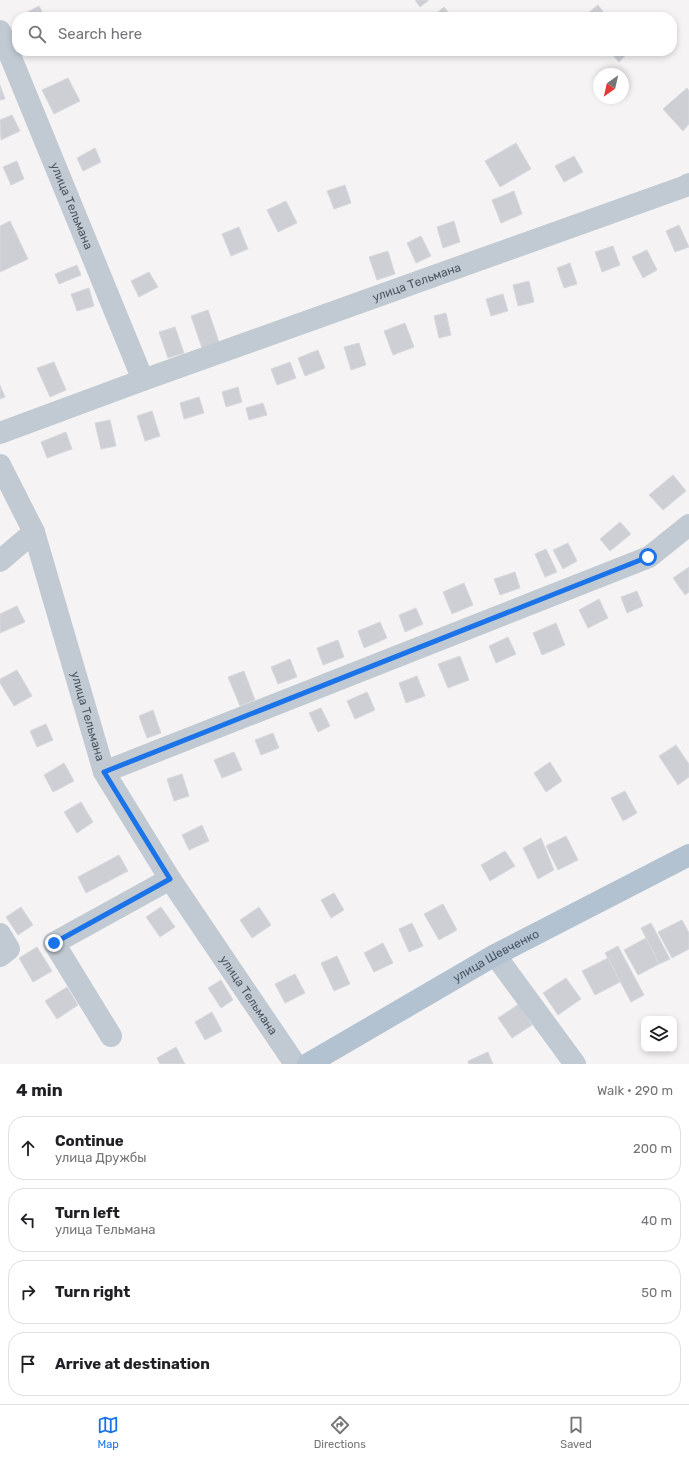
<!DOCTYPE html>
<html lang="en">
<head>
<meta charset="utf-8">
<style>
  :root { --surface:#fff; --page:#f2f2f2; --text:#202124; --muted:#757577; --line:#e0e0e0; --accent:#1a73e8 }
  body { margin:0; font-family:Rubik,sans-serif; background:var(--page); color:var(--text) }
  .controls { position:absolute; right:12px; bottom:12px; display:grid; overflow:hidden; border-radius:8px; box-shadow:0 2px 6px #0003 }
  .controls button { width:36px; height:36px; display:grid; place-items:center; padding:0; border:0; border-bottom:1px solid var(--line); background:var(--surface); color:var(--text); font:20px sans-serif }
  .compass { position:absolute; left:593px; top:68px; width:36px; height:36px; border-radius:50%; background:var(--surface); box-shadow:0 2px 6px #0003; rotate:214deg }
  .stop { position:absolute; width:12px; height:12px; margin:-9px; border:3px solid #1a73e8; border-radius:50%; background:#fff }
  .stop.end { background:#1a73e8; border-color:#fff; box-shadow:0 1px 4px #0008 }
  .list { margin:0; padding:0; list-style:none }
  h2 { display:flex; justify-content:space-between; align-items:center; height:52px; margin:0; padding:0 16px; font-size:17px }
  h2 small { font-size:13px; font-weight:400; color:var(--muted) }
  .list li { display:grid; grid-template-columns:26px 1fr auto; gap:12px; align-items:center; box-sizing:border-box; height:64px; margin:0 8px 8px; padding:0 8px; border:1px solid var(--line); border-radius:16px }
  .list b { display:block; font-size:15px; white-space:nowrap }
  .list p { margin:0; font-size:13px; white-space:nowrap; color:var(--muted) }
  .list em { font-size:13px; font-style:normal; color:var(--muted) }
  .icon { flex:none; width:22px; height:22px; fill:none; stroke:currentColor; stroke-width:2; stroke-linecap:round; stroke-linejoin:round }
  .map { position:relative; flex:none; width:689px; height:1064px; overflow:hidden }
  .search { position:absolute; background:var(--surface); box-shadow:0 2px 6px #0003; left:12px; right:12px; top:12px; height:44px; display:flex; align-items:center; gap:10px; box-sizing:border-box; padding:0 14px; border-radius:16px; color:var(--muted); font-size:15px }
  .sheet { height:340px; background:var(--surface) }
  nav { display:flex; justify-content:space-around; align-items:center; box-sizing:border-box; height:56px; border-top:1px solid var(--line); background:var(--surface); font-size:11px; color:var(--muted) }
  nav a { display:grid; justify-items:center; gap:2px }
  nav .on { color:var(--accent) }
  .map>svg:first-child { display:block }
  .building { fill:#cdcfd5; stroke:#d7d9de }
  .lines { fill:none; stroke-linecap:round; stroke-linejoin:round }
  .minor { stroke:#c1cad2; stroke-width:22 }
  .major { stroke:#b3c2d1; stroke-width:22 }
  .route { stroke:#1a73e8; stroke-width:5 }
  .labels { text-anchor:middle; stroke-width:4; stroke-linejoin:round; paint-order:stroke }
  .street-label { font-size:12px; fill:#4a5661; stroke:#fff }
</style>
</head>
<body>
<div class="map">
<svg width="689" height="1064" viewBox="0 0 689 1064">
  <rect width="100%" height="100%" fill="#f5f3f3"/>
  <g class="building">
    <path d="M415,0h14l-9,7z"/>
    <path d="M598,5l9,12h-24z"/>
    <path d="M39,6l6,11h-24l-1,-1z"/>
    <path d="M444,7l8,10h-20z"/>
    <path d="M609,51h21l-11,11z"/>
    <path d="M68,78l12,23 -26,13 -12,-24z"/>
    <path d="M0,85l5,14 -5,1z"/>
    <path d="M687,88l2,3v33l-6,7 -20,-22z"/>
    <path d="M12,115l8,16 -19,9 -1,-20z"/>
    <path d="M516,143l15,26 -31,18 -15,-26z"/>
    <path d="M95,148l6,14 -18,9 -6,-13z"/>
    <path d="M574,156l9,16 -19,10 -9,-16z"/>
    <path d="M17,161l7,18 -13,6 -8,-18z"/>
    <path d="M345,185l6,18 -17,6 -7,-18z"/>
    <path d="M514,191l8,23 -21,9 -9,-23z"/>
    <path d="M286,201l11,22 -19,9 -11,-22z"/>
    <path d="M10,221l18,38 -28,13v-46z"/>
    <path d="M454,221l6,21 -17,6 -6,-21z"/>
    <path d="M679,225l10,22 -14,5 -9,-21z"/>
    <path d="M239,227l9,22 -17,7 -9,-22z"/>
    <path d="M421,236l10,20 -15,7 -9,-20z"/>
    <path d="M613,246l7,19 -18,7 -7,-20z"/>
    <path d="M647,250l10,20 -14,8 -11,-21z"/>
    <path d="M388,251l7,23 -18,6 -8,-23z"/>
    <path d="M570,263l7,21 -13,4 -7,-20z"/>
    <path d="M77,265l4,10 -22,9 -4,-10z"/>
    <path d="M149,272l9,15 -19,10 -8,-16z"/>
    <path d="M529,281l5,21 -16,4 -5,-21z"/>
    <path d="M89,288l5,18 -17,5 -6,-17z"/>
    <path d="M503,294l5,17 -17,5 -5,-17z"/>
    <path d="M208,310l11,32 -17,6 -11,-32z"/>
    <path d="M446,313l5,22 -12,3 -5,-22z"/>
    <path d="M405,323l9,24 -21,8 -9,-24z"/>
    <path d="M175,327l9,26 -16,5 -9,-26z"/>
    <path d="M359,343l7,22 -15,5 -7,-23z"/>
    <path d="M318,350l7,18 -20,8 -7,-18z"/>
    <path d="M54,362l12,28 -16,7 -13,-29z"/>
    <path d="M290,362l6,16 -19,7 -6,-16z"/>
    <path d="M0,385l5,12 -5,2z"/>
    <path d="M238,387l4,15 -16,5 -4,-15z"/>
    <path d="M199,397l5,16 -20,6 -4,-16z"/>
    <path d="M263,403l4,12 -18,5 -3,-12z"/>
    <path d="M152,411l8,25 -15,5 -8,-25z"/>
    <path d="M110,420l6,26 -15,3 -6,-26z"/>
    <path d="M66,432l6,17 -25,9 -6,-16z"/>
    <path d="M673,475l13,16 -23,19 -14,-15z"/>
    <path d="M620,522l11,12 -21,17 -10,-12z"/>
    <path d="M568,543l9,18 -14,8 -10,-19z"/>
    <path d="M546,549l11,23 -12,5 -10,-23z"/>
    <path d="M689,567v25l-4,3 -12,-17z"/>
    <path d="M515,572l5,16 -20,7 -6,-16z"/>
    <path d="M464,583l9,22 -21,9 -9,-22z"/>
    <path d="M637,591l6,15 -16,7 -6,-16z"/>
    <path d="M599,599l9,19 -20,10 -9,-18z"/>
    <path d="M17,606l8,16 -25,11v-19z"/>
    <path d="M416,608l7,16 -18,8 -6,-17z"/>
    <path d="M380,622l7,16 -23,10 -6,-17z"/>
    <path d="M556,623l9,22 -23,10 -9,-22z"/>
    <path d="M508,637l8,17 -20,9 -7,-17z"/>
    <path d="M338,640l6,17 -21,8 -6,-17z"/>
    <path d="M460,656l9,24 -21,8 -10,-24z"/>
    <path d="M290,659l7,18 -19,7 -7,-17z"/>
    <path d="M17,670l15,26 -18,10 -14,-23v-4z"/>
    <path d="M244,671l11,29 -15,6 -12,-29z"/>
    <path d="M417,676l8,20 -19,7 -7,-20z"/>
    <path d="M367,692l8,18 -20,9 -8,-18z"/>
    <path d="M321,708l9,18 -12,6 -9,-19z"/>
    <path d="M153,710l8,23 -14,5 -8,-22z"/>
    <path d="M46,724l7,16 -16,7 -7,-16z"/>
    <path d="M273,733l6,15 -18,7 -6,-15z"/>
    <path d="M676,745l13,19v13l-11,8 -19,-29z"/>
    <path d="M234,752l8,18 -20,8 -8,-18z"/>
    <path d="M550,762l12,19 -16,11 -12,-19z"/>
    <path d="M64,763l10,18 -21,11 -9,-17z"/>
    <path d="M182,774l7,22 -15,5 -7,-22z"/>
    <path d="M625,791l12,22 -14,8 -12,-23z"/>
    <path d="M81,802l12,20 -16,11 -13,-21z"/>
    <path d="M202,825l7,16 -20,9 -7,-15z"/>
    <path d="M566,836l12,24 -20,10 -12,-24z"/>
    <path d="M541,838l13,32 -16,9 -15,-31z"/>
    <path d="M505,851l10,15 -25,15 -9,-16z"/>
    <path d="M119,855l9,16 -42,22 -8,-16z"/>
    <path d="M334,893l10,17 -13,8 -10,-18z"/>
    <path d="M443,904l14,26 -18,10 -15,-26z"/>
    <path d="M21,907l12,18 -15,10 -12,-18z"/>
    <path d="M161,907l14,20 -15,10 -14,-20z"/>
    <path d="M259,907l12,18 -19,13 -12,-18z"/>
    <path d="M682,920l7,13v16l-17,9 -14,-26z"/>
    <path d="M412,923l11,23 -14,6 -10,-23z"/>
    <path d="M651,923l19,36 -11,5 -18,-36z"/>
    <path d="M646,938l13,26 -21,11 -14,-25z"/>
    <path d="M383,943l10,20 -19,9 -10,-19z"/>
    <path d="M618,946l26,49 -13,7 -26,-49z"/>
    <path d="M37,947l15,24 -19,11 -14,-24z"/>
    <path d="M337,956l13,28 -16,7 -13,-28z"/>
    <path d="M608,958l12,24 -25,13 -13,-24z"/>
    <path d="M295,974l10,19 -20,10 -10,-19z"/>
    <path d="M566,978l15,21 -23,16 -15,-22z"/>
    <path d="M221,980l12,20 -12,8 -13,-20z"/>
    <path d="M67,987l11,18 -21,14 -12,-18z"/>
    <path d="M519,1004l13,21 -20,13 -14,-20z"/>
    <path d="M212,1012l10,19 -17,9 -10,-18z"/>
    <path d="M176,1047l9,17h-25l-3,-6z"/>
    <path d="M488,1052l5,12h-24l-1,-3z"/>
  </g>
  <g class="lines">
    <g class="minor">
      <path id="s1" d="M0,31l143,349"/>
      <path id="s2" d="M0,433l143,-53 543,-194 3,-2"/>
      <path id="s3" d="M0,465l34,67 70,240 66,107 125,185"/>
      <path d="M0,561l34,-29"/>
      <path d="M104,772l545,-215 40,-32"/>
      <path d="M0,934l9,15 -9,7"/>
      <path d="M495,955l80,109"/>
      <path d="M111,1036l-57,-93 116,-64"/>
    </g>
    <path class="major" id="s4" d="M308,1064l187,-109 194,-100"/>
  </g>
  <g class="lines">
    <path class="route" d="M54,943l116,-64 -66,-107 544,-215"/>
  </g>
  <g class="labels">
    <g class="street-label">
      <text dy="4" stroke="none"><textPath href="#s1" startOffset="189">улица Тельмана</textPath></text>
      <text dy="4" stroke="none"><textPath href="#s2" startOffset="443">улица Тельмана</textPath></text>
      <text dy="4" stroke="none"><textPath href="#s3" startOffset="267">улица Тельмана</textPath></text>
      <text dy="4" stroke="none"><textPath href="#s4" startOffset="217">улица Шевченко</textPath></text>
      <text dy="4" stroke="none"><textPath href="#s3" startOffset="591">улица Тельмана</textPath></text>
    </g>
  </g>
</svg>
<div class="controls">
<button><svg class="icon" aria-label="layers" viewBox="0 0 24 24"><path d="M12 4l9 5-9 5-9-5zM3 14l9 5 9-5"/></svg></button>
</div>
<svg class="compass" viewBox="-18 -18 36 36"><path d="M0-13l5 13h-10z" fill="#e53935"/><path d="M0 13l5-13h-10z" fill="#757577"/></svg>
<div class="stop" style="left:648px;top:557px"></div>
<div class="stop end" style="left:54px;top:943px"></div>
<div class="search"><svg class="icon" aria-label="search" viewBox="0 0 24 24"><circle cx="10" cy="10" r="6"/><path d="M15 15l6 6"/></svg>Search here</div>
</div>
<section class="sheet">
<h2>4 min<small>Walk · 290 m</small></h2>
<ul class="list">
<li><svg class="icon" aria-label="ahead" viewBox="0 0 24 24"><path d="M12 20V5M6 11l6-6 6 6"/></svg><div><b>Continue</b><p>улица Дружбы</p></div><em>200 m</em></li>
<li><svg class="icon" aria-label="left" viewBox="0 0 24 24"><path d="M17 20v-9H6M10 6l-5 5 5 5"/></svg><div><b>Turn left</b><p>улица Тельмана</p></div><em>40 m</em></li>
<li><svg class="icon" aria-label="right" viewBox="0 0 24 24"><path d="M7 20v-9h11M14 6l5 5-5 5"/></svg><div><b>Turn right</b></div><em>50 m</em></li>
<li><svg class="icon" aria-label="arrive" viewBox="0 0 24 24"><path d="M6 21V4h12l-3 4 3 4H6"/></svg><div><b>Arrive at destination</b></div></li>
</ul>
</section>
<nav>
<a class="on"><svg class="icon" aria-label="map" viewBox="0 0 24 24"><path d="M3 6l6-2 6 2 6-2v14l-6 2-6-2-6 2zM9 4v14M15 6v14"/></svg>Map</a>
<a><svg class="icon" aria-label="directions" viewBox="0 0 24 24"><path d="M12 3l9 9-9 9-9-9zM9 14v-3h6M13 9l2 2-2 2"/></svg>Directions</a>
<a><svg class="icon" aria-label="saved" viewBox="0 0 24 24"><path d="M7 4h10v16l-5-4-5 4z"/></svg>Saved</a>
</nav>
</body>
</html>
